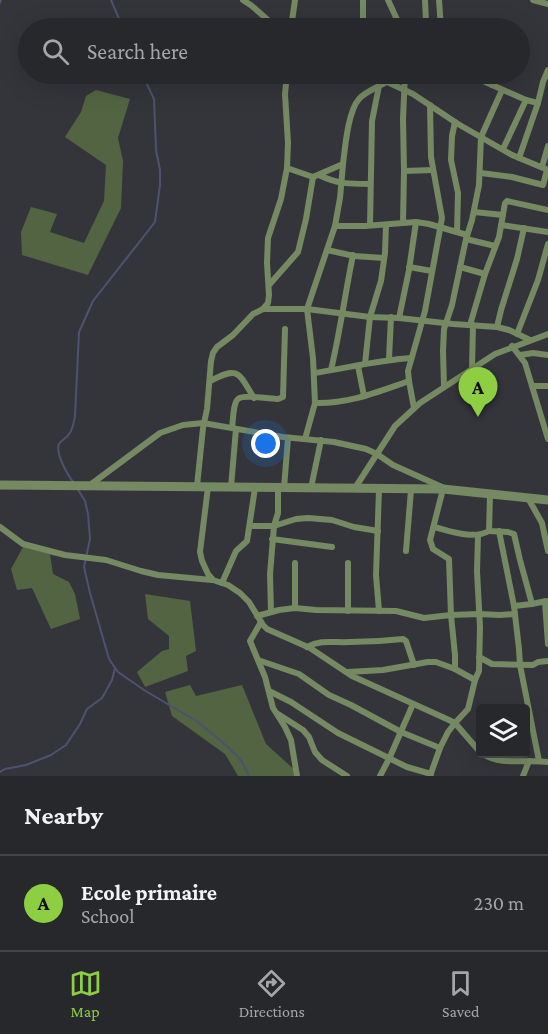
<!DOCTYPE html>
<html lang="en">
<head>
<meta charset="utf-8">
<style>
  :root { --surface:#27282c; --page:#333438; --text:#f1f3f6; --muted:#a4a6a9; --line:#434448; --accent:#8ece43 }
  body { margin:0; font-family:"Crimson Pro",serif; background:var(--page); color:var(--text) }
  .controls { position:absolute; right:18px; bottom:18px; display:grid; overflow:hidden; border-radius:6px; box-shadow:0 6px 24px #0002 }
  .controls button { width:54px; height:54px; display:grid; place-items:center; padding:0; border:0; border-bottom:2px solid var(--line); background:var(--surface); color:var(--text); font:30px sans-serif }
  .you { position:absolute; left:266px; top:444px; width:21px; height:21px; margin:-15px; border:4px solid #fff; border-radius:50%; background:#1a73e8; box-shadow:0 0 0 9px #1a73e833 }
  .badge { display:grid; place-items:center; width:39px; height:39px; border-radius:50%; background:var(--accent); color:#111; font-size:20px; font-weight:700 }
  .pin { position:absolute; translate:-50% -50px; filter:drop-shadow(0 2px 3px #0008) }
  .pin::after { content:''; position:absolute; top:32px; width:21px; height:18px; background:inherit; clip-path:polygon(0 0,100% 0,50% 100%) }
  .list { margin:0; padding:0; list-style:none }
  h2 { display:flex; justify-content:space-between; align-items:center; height:78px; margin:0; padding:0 24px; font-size:26px }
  h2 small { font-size:20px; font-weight:400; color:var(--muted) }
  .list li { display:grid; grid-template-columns:39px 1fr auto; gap:18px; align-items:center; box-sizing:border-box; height:96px; padding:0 24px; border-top:2px solid var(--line) }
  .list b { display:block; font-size:22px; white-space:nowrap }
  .list p { margin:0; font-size:20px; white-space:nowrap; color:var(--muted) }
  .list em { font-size:20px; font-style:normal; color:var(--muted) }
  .icon { flex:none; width:33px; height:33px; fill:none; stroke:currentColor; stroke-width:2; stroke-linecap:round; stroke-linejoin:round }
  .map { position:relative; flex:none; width:548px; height:776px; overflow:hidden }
  .search { position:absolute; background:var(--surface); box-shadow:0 6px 24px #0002; left:18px; right:18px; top:18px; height:66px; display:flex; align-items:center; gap:15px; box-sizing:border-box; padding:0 21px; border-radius:33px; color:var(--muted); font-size:22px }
  .sheet { height:174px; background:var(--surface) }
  nav { display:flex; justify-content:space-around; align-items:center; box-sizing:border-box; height:84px; border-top:2px solid var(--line); background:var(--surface); font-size:16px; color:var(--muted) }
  nav a { display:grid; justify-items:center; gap:3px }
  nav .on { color:var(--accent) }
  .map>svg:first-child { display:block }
  .green { fill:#526442 }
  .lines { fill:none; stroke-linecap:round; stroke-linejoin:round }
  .stream { stroke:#4e526f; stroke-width:2 }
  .minor { stroke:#758963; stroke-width:6 }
  .tertiary { stroke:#758963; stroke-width:9 }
</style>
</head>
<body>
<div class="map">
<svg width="548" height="776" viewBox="0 0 548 776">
  <rect width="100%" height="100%" fill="#34353b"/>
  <g class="green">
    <path d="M96,90l34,9 -12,39 5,23 -2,47 -33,67 -66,-20 -1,-23 10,-25 26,7 -7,18 34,11 20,-42 2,-36 -41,-28 16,-25 5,-16z"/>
    <path d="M23,547l27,7 3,20 16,8 6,12 5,25 -29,10 -19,-41 -15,2 -6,-21z"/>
    <path d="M145,594l45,7 6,50 -10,5 2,15 -43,16 -8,-15 25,-21 7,-2v-13l-21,-17z"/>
    <path d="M190,685l6,11 46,-11 24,59 31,28v4h-59l-13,-22 -53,-38 -7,-24z"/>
  </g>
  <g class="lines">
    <g class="stream">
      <path d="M111,0l12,28"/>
      <path d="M0,3l1,-3"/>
      <path d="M74,483c-6,-7 -19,-30 -15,-39 2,-4 8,-6 10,-10 4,-5 5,-12 6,-18l4,-84 14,-31 62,-79 5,-37v-15l-4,-20 -2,-51 -12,-25"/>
      <path d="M77,488l8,13 3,13 2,25 -6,28 6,26 19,66 9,13 26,18 54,32 30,25 13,13 8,16"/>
      <path d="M0,772l5,-3 21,-4 25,-10 15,-10 14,-21 7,-15 15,-11 10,-18 3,-12"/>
    </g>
    <g class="minor">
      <path d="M243,0l9,6 25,22"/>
      <path d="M363,0v28"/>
      <path d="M388,0l13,28"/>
      <path d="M425,0l1,22 12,6"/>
      <path d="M439,0l2,28"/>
      <path d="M533,0l15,4"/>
      <path d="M291,28l4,-28"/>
      <path d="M337,74c10,4 18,5 28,0"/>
      <path d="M370,74l43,20 45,30 54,31 36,15"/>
      <path d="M453,74l8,5 9,-4 22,10"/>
      <path d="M486,74l6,11 34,15 12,3"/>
      <path d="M455,122l-3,14 -1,24 7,33 -1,39"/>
      <path d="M503,149l23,-49"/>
      <path d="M519,158l19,-55 5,-21 5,-12"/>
      <path d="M542,167l6,-21"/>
      <path d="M287,168l26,9 30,-13c2,-16 5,-53 16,-65 7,-8 20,-12 29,-18"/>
      <path d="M404,171l29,-1"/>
      <path d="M481,173l31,4 31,8 4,-15"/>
      <path d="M319,175c18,9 31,9 50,9"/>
      <path d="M474,212l29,3"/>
      <path d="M403,222l1,-51 -1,-52 2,-45"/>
      <path d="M370,225l2,-104 7,-35"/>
      <path d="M501,225l47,7"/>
      <path d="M335,226h30l51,-4 13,2 38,11"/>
      <path d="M466,239l29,7"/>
      <path d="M327,250l27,6 30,2"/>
      <path d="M409,267l23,4"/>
      <path d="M460,267l25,7"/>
      <path d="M269,285l29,-33 8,-33 7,-42"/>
      <path d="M263,309h44l63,8 29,1 54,6 44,3 12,3 21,10"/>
      <path d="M399,318l10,-48 7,-48"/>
      <path d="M470,325l15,-51 14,-37 6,-34 2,-2 41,9"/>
      <path d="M497,327l4,-17 16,-51 7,-31"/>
      <path d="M517,334l21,-54 10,-36"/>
      <path d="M512,346l13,17 23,76"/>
      <path d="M520,355l13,-2 15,2"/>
      <path d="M389,359l2,-42"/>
      <path d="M365,364l5,-47 11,-36 4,-28 1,-28"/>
      <path d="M358,366l6,30"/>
      <path d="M472,369l1,-44"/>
      <path d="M331,370c9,-38 14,-76 22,-115"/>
      <path d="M314,373c33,-5 65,-13 97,-15"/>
      <path d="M210,381c29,-15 28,-9 44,17"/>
      <path d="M444,386l-1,-35 1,-22 8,-24 14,-66 6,-19 7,-35 2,-48 21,-47"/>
      <path d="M532,386h16"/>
      <path d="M315,403c34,1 62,-11 94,-22"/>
      <path d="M414,408l-5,-27 -1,-10 17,-60 17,-93 -11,-61 -1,-52"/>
      <path d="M232,428c1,-6 1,-25 6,-29 6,-5 33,0 40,0l5,-2 2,-68"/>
      <path d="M305,439l10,-36 -2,-45 -6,-49 28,-83 5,-28 3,-34"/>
      <path d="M90,485l70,-52 23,-8 20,-2 80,14 51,5 32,7 11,5 16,11 49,22"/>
      <path d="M197,486l6,-58 4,-19 4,-48 2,-8 4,-6 16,-12 20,-21 10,-5 5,-6 1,-8 -2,-32 1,-25 13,-39 6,-31 1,-25 -3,-49 2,-20"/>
      <path d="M208,487l-8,65 2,9 6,13 5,6 15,5 12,8 9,9 14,23 4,4 43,19 42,28 97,44 6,3 25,29"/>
      <path d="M231,487l5,-58"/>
      <path d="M278,488v25l-4,13 22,-7 12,-1 24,2 22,7 24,4"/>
      <path d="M284,488l4,-50"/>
      <path d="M311,488l10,-48"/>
      <path d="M355,488l40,-62 25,-23 75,-49 53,-20"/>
      <path d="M443,489l-13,51 3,9 16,10 2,56 4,40v14"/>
      <path d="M379,490l-3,85 3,36"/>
      <path d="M490,495l-1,36 19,1 6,2 6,26 12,44"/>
      <path d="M528,498l14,25 6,28"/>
      <path d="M251,526h23l-4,48 1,38"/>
      <path d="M0,527l23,17 42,11 41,5 35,11 17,4 54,5"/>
      <path d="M434,527c17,4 39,13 55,4"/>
      <path d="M499,531l15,75 5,43 1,16 19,96"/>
      <path d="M272,539l60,8"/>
      <path d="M406,551l5,-61"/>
      <path d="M295,563v45"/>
      <path d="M348,563v48"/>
      <path d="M222,583l14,-32 11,-10 8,-53"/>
      <path d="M545,602l3,42"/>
      <path d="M514,606l18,-2 14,-3"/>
      <path d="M257,616l22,-6 16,-2 21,2 80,1 28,7 27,-3 28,-1 21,1 15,-1"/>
      <path d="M261,622l-11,19 15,36 8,31 12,19 6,13 6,36"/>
      <path d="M307,647c15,-8 26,-4 43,-5 17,0 35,-1 53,-3l3,2 8,24"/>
      <path d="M479,657l13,7 41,1 5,-3 10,-1"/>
      <path d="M258,660l41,14 30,21 22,10 50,27 39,16"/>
      <path d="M348,672l35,-2 45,-8h8l19,7 20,11"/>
      <path d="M269,691l22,11 47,31 69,34 24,7"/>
      <path d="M278,714l25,16 6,7 6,15 7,8 25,16"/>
      <path d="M483,754c18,12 44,5 65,8"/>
      <path d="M380,776l9,-17 24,-55"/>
      <path d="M430,776l10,-28 8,-16 7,-9 13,-14 7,-29 4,-9 1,-44 -3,-56 1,-36"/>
      <path d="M523,776l6,-15"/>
    </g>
    <path class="tertiary" d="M0,485l443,4 105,11"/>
  </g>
</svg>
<div class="controls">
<button><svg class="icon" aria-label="layers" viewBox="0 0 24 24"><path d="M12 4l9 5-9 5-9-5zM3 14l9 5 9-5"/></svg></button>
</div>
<div class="you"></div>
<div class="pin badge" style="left:478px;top:417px">A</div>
<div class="search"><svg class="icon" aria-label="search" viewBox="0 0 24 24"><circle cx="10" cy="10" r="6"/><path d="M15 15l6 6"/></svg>Search here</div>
</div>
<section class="sheet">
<h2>Nearby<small></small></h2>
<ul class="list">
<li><span class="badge">A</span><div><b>Ecole primaire</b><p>School</p></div><em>230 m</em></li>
</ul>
</section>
<nav>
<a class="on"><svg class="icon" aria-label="map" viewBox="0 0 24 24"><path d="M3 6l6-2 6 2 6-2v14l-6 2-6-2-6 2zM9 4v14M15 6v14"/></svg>Map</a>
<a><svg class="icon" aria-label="directions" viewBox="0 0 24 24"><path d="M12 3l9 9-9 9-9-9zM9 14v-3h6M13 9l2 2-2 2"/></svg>Directions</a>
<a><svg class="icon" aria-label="saved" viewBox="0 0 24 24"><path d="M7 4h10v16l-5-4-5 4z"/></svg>Saved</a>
</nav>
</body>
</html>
